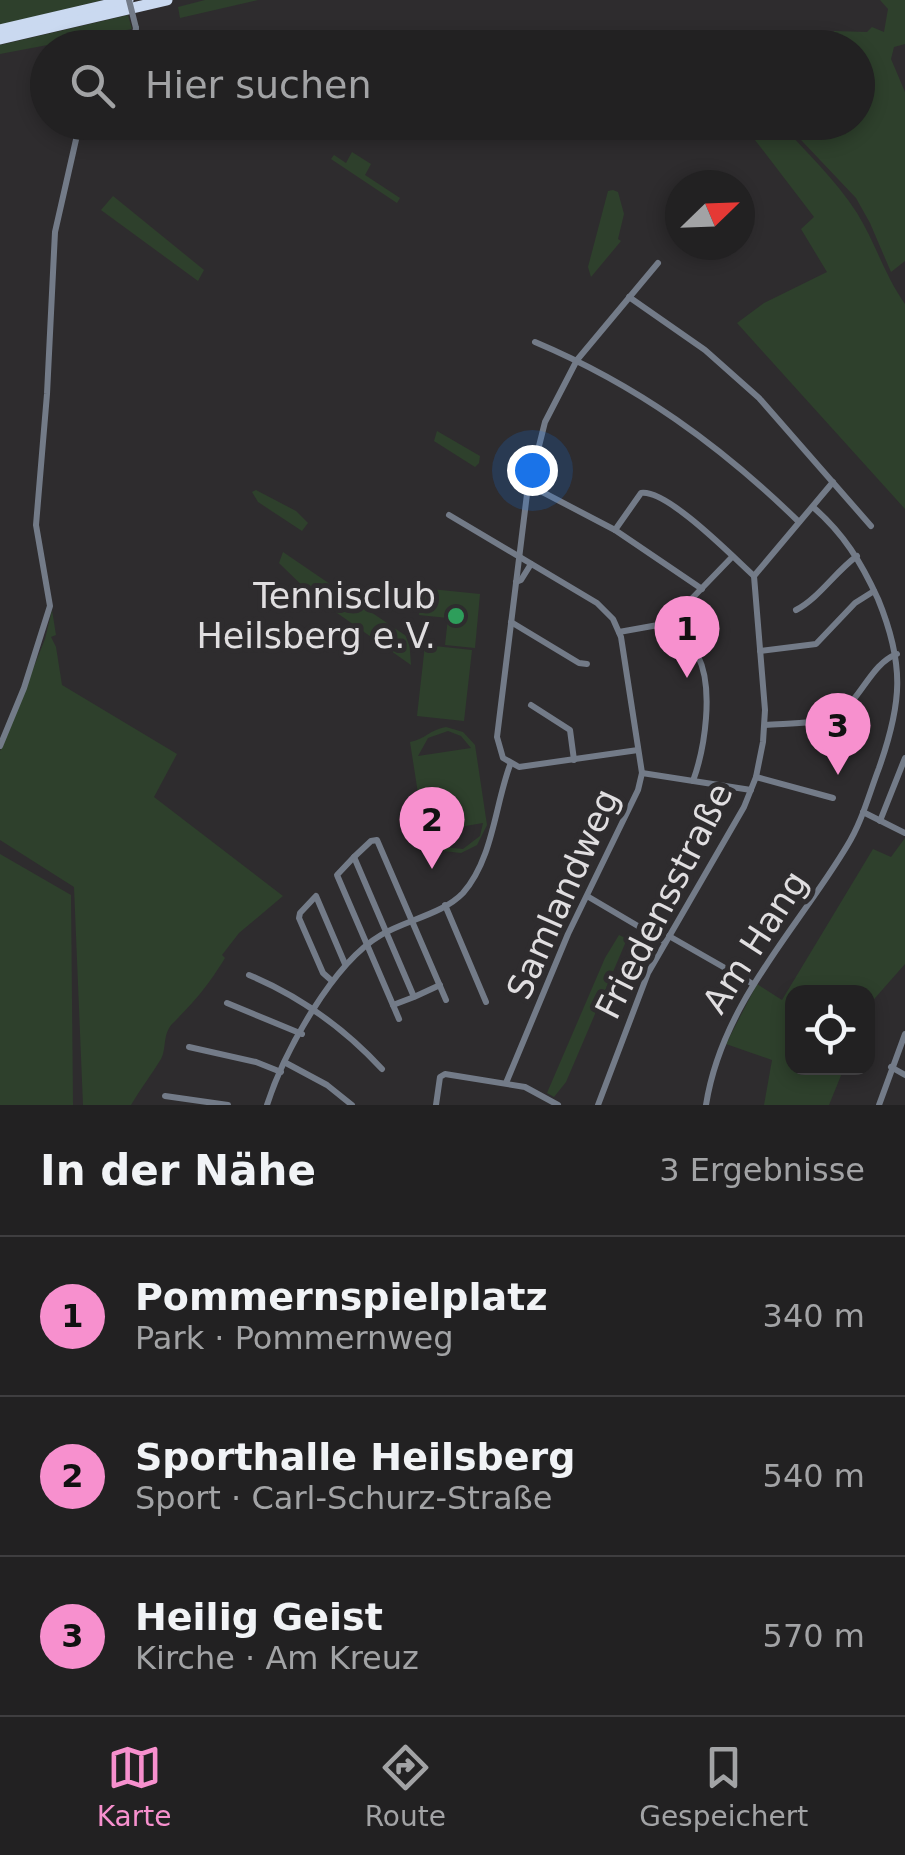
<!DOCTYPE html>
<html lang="de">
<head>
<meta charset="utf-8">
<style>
  :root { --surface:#222122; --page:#2a292a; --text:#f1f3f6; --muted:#a2a3a5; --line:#3f3e40; --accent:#f790ce }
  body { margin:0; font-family:"DejaVu Sans",sans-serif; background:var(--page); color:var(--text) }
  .controls { position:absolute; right:30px; bottom:30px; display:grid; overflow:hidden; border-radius:20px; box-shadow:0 5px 15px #0003 }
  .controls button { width:90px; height:90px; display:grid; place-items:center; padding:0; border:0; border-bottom:2px solid var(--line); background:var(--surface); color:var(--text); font:50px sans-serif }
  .compass { position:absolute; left:665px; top:170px; width:90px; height:90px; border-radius:50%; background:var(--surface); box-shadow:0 5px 15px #0003; rotate:67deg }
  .you { position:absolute; left:532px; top:470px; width:35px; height:35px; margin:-25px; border:8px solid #fff; border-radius:50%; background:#1a73e8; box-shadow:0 0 0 15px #1a73e833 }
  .badge { display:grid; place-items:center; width:65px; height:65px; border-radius:50%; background:var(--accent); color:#111; font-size:32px; font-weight:700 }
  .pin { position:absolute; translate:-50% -82px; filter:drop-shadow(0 2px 5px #0008) }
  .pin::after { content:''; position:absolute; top:52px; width:35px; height:30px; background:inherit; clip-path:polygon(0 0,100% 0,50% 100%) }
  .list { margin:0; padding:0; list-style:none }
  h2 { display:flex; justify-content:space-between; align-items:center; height:130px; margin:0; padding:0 40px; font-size:42px }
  h2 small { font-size:32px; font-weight:400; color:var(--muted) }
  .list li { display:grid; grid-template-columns:65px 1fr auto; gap:30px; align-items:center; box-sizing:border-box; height:160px; padding:0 40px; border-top:2px solid var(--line) }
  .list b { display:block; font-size:38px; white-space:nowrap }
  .list p { margin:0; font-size:32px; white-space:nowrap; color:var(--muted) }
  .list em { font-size:32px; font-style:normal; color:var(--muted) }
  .icon { flex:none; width:55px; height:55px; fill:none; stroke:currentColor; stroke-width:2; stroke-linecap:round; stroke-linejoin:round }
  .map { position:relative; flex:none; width:905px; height:1105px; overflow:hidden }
  .search { position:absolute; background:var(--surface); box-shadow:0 5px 15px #0003; left:30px; right:30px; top:30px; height:110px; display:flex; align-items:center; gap:25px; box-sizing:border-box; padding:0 35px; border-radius:55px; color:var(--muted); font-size:38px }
  .sheet { height:610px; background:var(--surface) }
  nav { display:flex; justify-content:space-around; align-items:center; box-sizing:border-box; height:140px; border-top:2px solid var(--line); background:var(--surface); font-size:28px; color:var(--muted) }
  nav a { display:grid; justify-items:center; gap:5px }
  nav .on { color:var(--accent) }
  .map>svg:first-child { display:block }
  .green { fill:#2e402c; fill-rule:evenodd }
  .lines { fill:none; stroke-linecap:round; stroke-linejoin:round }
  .minor { stroke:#737b88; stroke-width:6 }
  .trunk { stroke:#cad9f0; stroke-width:11 }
  .minor-bridge { stroke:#737b88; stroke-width:6 }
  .leisure-dot { fill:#2e9e5b; stroke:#2e2c2e; stroke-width:4 }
  .labels { text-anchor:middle; stroke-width:10; stroke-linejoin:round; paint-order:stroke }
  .poi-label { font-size:35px; fill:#e0dee0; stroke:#2e2c2e; text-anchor:end }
  .street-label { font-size:35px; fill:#e0dee0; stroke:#2e2c2e }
</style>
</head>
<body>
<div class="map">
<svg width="905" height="1105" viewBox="0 0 905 1105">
  <rect width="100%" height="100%" fill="#2e2c2e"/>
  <g class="green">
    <path d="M0,0h103l-103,25z"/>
    <path d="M205,0h53l-78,18 -2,-11z"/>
    <path d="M880,0h25v44l-11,3 -3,12 14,33v169l-14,11 -21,-49 -14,-25 -71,-75 73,-1v-74l-31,-1 7,-16 33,1 5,-5 12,5 4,-23z"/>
    <path d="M128,15l4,14 -132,25v-9z"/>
    <path d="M742,123h38c27,30 55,56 77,90 18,29 28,63 48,91v205l-168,-186 27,-20 63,-31 -26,-43 13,-12z"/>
    <path d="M352,152l19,12 -6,11 35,23 -3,5 -66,-44 3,-4 12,8z"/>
    <path d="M613,190l5,2 6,22 -6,25 3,2 -30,36 -3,-10 20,-76z"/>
    <path d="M113,196l91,74 -6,11 -97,-71z"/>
    <path d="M437,431l43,25 -1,7 -4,4 -41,-26z"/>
    <path d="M256,490l40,21 12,12 -6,8 -44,-29 -6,-10z"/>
    <path d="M283,552l126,86 2,27 -98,-69 -34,-33z"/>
    <path d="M421,588l59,6 -5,54 -30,-3 3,-27 -29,-3z"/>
    <path d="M52,610l4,25 -5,2 5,10 6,38 115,69 -23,43 129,99 -44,37 -17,22 3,3c-18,29 -29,42 -52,65 -11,11 -6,25 -12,36 -9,15 -21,30 -30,46h-48l-9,-218 -74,-47v-89l45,-112z"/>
    <path d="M425,645l47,5 -8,71 -47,-5z"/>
    <path d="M446,727l17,5 12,13 12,80 -10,20 -16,8 -18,-2 -18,-13 -15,-96c14,-2 21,-13 36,-15zM448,731l13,5 10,12 -53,8 10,-18zM483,823l-3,13 -17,13 -20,-2 -13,-15z"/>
    <path d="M905,838v126l-37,42v-14h-76v76h52l-15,37h-65l8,-45 -46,-16 31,-60 25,16 91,-151 18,8z"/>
    <path d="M0,854l71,41 2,210h-73z"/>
    <path d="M619,935l8,4 -61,143 -12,15 -7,-4 58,-135z"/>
  </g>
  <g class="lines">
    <g class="minor">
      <path d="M132,48l4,-20"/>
      <path d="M629,297l76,53 54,48 112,128"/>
      <path d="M535,342c102,43 185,103 264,180"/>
      <path d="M529,485l86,45 87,59"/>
      <path d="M449,515l148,88 16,16 8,18 21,136 -4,17 -70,144 -62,149"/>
      <path d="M615,530l26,-37c26,-4 92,64 113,83"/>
      <path d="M516,582l5,-2 10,-16"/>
      <path d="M796,610c23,-12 39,-38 61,-54"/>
      <path d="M511,622l68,41 8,1"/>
      <path d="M619,632l39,-7 17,-9 57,-59"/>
      <path d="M760,651l56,-7 39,-41 19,-12"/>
      <path d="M531,705l39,25 4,30"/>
      <path d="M765,725c22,-2 51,0 71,-10 25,-14 34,-51 61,-61"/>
      <path d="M0,746l24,-58 26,-82 -14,-81 11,-131 8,-162 25,-110"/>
      <path d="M638,750l-119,17 -16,-9 -6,-21 30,-243 18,-72 32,-62 81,-97"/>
      <path d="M642,773l109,17"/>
      <path d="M756,777l77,21"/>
      <path d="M693,781c12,-33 21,-93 5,-125"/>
      <path d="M863,812l42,21"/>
      <path d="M880,821l25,-63"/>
      <path d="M354,857l17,-16 6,-1 69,160"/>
      <path d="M587,896l78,46"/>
      <path d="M445,905l41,97"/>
      <path d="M669,936l84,48"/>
      <path d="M249,975c50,21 96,54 133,94"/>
      <path d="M332,981l-9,-8 -24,-55 1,-5 16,-17 29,68"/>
      <path d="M414,997l-21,8 -56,-130 17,-18 60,140 26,-12"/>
      <path d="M227,1003l75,31"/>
      <path d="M393,1005l6,14"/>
      <path d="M189,1047l67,15 25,10"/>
      <path d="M286,1063l41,22 25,20"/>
      <path d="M891,1067l14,8"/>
      <path d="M165,1096l63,9"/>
      <path d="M267,1105c17,-53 66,-142 114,-170 25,-15 62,-21 82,-42 30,-34 32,-88 47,-128"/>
      <path d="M436,1105l4,-28 5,-3 80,13 33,18"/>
      <path d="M598,1105l50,-132 96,-166 12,-30 7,-35 2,-32 -11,-134 79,-94"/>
      <path d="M706,1105c16,-102 90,-174 141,-259 15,-24 22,-52 32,-78 23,-65 26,-103 -1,-169 -17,-37 -34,-65 -65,-92"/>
      <path d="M879,1105l26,-71"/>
    </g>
    <g class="trunk">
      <path d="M0,30l128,-30"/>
      <path d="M0,39l167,-39"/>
    </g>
    <path class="minor-bridge" d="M129,0l7,28"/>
  </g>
  <circle class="leisure-dot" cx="456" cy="616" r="10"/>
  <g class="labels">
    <g class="poi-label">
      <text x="436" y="608">Tennisclub<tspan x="436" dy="40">Heilsberg e.V.</tspan></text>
    </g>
    <g class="street-label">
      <text transform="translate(563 894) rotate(-66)" y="12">Samlandweg</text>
      <text transform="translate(664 901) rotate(-63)" y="12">Friedensstraße</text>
      <text transform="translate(755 942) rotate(-57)" y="12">Am Hang</text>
    </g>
  </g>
</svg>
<div class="controls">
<button><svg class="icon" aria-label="locate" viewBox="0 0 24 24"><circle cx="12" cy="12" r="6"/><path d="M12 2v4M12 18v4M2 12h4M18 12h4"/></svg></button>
</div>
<svg class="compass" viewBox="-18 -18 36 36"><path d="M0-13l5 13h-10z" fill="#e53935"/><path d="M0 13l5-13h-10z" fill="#a2a3a5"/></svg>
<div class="you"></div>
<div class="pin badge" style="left:687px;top:678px">1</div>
<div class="pin badge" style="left:432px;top:869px">2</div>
<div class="pin badge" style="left:838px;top:775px">3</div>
<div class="search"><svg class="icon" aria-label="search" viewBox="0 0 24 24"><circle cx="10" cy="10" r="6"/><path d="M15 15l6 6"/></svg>Hier suchen</div>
</div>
<section class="sheet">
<h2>In der Nähe<small>3 Ergebnisse</small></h2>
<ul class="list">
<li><span class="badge">1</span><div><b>Pommernspielplatz</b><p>Park · Pommernweg</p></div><em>340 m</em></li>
<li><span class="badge">2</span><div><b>Sporthalle Heilsberg</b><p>Sport · Carl-Schurz-Straße</p></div><em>540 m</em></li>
<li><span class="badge">3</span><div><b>Heilig Geist</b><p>Kirche · Am Kreuz</p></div><em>570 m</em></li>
</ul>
</section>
<nav>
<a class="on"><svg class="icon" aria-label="map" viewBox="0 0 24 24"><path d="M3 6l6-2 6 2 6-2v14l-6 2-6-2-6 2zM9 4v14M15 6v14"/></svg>Karte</a>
<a><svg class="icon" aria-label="directions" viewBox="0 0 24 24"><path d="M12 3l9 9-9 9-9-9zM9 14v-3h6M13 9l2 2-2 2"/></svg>Route</a>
<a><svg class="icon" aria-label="saved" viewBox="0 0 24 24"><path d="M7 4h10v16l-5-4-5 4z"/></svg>Gespeichert</a>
</nav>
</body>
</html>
